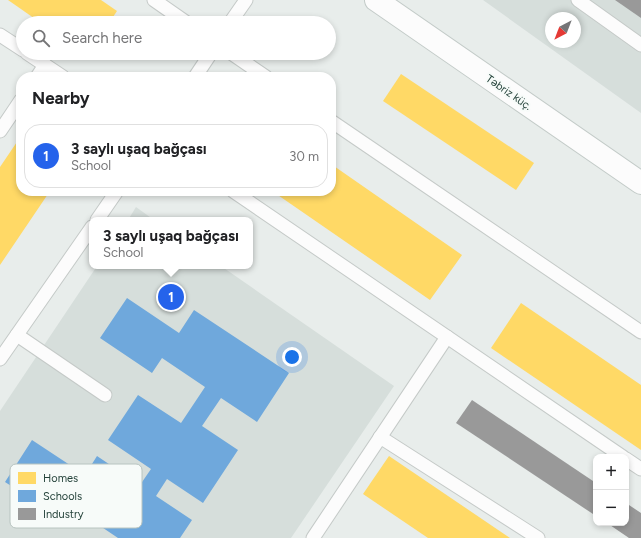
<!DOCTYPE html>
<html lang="en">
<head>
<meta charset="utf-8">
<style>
  :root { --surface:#fff; --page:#f6f6f6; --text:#202124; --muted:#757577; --line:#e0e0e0; --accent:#2563eb }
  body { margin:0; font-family:Figtree,sans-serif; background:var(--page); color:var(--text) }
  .controls { position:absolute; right:12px; bottom:12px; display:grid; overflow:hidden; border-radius:8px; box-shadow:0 2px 6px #0003 }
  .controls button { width:36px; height:36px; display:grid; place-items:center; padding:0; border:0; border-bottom:1px solid var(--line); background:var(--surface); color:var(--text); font:20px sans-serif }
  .compass { position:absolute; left:545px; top:12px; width:36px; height:36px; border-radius:50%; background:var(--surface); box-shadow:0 2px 6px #0003; rotate:222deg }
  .you { position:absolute; left:292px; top:357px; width:14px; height:14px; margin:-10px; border:3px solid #fff; border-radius:50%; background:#1a73e8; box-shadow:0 0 0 6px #1a73e833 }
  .badge { display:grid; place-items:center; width:26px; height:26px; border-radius:50%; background:var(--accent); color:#fff; font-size:13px; font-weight:700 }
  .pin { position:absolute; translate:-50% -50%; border:2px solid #fff; box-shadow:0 1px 4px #0006 }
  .popup { position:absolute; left:89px; top:217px; width:164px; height:52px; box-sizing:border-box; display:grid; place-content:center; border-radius:8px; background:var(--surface); filter:drop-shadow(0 1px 3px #0005); font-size:13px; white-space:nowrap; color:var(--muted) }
  .popup b { font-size:15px; color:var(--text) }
  .popup::after { content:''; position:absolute; left:50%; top:100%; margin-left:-8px; border:8px solid transparent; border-top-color:var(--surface) }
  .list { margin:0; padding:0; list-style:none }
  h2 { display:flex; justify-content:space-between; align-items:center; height:52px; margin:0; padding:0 16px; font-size:17px }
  h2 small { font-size:13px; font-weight:400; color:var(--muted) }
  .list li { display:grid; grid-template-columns:26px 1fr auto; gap:12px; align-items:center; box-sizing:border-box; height:64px; margin:0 8px 8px; padding:0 8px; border:1px solid var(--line); border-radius:16px }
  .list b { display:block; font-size:15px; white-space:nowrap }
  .list p { margin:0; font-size:13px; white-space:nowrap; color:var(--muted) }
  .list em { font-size:13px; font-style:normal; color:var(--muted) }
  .icon { flex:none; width:22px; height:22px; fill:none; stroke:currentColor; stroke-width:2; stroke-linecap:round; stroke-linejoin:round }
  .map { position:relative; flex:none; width:641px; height:538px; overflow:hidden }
  .search { position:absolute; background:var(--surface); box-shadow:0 2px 6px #0003; left:16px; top:16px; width:320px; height:44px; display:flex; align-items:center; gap:10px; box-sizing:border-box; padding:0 14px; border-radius:22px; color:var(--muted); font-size:15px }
  .panel { position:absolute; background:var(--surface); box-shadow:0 2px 6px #0003; left:16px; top:72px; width:320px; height:124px; border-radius:16px }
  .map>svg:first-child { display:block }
  .built { fill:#d6dedb; fill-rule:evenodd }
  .homes { fill:#ffd966 }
  .schools { fill:#6fa8dc }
  .industry { fill:#999 }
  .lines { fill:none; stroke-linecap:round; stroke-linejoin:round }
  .lane-casing { stroke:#c5cac8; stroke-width:15 }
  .secondary-casing { stroke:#c3cbc8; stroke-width:24 }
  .lane { stroke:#fcfcfc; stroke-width:13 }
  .secondary { stroke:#fcfcfc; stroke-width:22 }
  .labels { text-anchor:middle; stroke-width:4; stroke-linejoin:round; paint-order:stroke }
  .street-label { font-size:11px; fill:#24423a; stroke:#f7fbf9 }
  .key { fill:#f7fbf9; stroke:#b8c4c0; stroke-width:1 }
  .key-label { font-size:11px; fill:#24423a }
</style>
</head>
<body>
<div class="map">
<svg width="641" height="538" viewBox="0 0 641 538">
  <rect width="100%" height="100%" fill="#e8edeb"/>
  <g class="built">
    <path d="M483,0h158v113zM551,18h24v24h-24z"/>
    <path d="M136,207l18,13h-26z"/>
    <path d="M97,266h124l173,120 -103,152h-291v-127z"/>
  </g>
  <g class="homes">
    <path d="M8,0h93l16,11 -8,12h-68z"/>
    <path d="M401,74l133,89 -18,27 -133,-89z"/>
    <path d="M21,136v55h29l-50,74v-98z"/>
    <path d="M331,164l131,91 -32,45 -158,-109h59z"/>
    <path d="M521,303l120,82v65l-150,-102z"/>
    <path d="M389,456l121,82h-82l-65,-44z"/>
  </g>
  <path class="schools" d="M127,298l52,35 15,-23 95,63 -32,49 -36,-24 -19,28 36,24 -35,53 -36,-24 -11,17 36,24 -12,18h-62l-52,-35 -8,13 -53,-34 27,-42 53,35 12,-19 43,29 11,-16 -43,-29 30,-45 43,28 24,-36 -43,-29 -10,15 -52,-35z"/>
  <g class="industry">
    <path d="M615,0h26v18z"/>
    <path d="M472,400l124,83v33l-140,-93z"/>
    <path d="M626,503l15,10v25h-12l-22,-15h19z"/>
  </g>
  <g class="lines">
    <g class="lane-casing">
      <g id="lane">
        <path d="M154,0l33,23"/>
        <path d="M578,0l63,45"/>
        <path d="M230,23l16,-23"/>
        <path d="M0,35l23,15"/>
        <path d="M27,53l36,24"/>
        <path d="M231,53l35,24"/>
        <path d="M37,77l8,-12"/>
        <path d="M195,77l16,-24"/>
        <path d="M331,121l310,211"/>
        <path d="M0,131l21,-31"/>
        <path d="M233,191l390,266"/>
        <path d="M97,220l20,-29"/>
        <path d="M17,335l88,60"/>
        <path d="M0,359l92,-132"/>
        <path d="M380,437l158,101"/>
        <path d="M626,459l15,10"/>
        <path d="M313,538l134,-201"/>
      </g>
    </g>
    <g class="secondary-casing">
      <path id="secondary" d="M376,0l265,183"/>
    </g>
    <use href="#lane" class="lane"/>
    <use href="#secondary" class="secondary"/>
  </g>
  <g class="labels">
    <g class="street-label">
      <text transform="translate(509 92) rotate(35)" y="4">Təbriz küç.</text>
    </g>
  </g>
  <rect x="10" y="464" width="132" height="64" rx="6" class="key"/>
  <rect x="18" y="472" width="18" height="12" fill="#ffd966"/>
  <rect x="18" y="490" width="18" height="12" fill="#6fa8dc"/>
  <rect x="18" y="508" width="18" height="12" fill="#999"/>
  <g class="key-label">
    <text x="43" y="482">Homes</text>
    <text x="43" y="500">Schools</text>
    <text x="43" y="518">Industry</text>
  </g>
</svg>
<div class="controls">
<button>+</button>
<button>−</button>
</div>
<svg class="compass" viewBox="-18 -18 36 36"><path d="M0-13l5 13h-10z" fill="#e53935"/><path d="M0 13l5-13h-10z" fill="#757577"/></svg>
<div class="you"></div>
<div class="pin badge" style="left:171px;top:297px">1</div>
<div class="popup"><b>3 saylı uşaq bağçası</b>School</div>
<div class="search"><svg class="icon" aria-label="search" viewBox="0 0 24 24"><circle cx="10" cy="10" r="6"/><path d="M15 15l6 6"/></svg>Search here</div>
<section class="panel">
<h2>Nearby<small></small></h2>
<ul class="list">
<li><span class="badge">1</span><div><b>3 saylı uşaq bağçası</b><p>School</p></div><em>30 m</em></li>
</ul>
</section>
</div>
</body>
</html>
